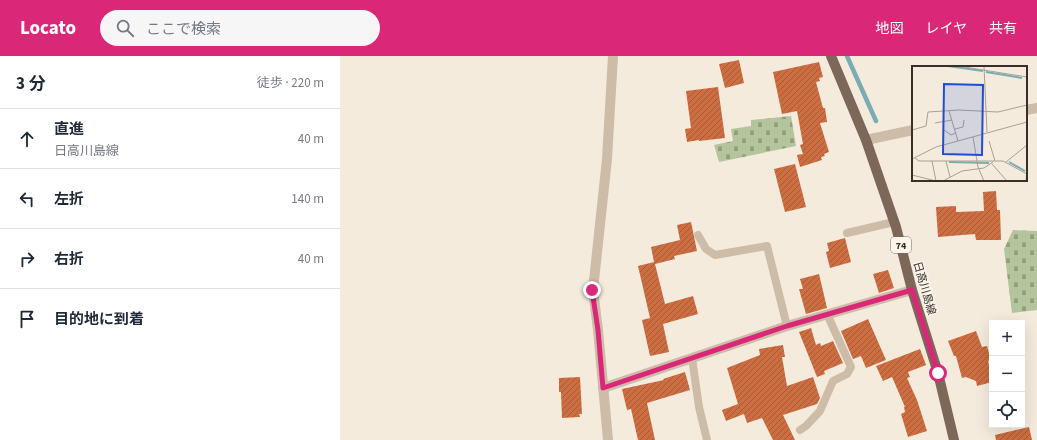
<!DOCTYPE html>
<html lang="ja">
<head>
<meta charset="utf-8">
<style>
  :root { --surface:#fff; --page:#f6f6f7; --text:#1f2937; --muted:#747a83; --line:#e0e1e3; --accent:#db2777 }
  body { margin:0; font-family:"Source Sans 3","Noto Sans JP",sans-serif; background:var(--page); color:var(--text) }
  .controls { position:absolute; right:12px; bottom:12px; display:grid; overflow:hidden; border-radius:0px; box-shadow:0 4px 16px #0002 }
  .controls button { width:36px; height:36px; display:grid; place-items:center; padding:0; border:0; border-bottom:1px solid var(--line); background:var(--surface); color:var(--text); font:20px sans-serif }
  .stop { position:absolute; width:12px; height:12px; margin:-9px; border:3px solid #db2777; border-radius:50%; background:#fff }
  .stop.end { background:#db2777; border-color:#fff; box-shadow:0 1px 4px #0008 }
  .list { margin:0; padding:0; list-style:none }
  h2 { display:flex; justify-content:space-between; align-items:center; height:52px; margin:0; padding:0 16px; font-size:17px }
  h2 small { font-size:13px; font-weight:400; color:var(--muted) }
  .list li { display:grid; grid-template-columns:26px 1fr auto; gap:12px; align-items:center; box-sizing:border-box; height:60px; padding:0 16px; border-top:1px solid var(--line) }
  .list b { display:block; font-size:15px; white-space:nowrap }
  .list p { margin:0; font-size:13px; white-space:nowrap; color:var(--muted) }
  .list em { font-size:13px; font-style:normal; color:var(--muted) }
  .icon { flex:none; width:22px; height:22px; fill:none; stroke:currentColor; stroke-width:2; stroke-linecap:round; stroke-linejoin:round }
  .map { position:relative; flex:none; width:697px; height:384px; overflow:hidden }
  header { display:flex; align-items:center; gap:24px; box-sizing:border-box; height:56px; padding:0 20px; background:var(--accent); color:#fff }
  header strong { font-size:19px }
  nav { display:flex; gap:22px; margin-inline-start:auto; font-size:14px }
  .search { width:280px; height:36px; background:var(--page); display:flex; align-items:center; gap:10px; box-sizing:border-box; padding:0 14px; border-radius:22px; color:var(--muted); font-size:15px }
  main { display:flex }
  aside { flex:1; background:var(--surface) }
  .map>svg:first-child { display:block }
  .cemetery { fill:url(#cemetery-stones) }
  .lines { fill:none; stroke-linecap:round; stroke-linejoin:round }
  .stream { stroke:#7aacb3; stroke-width:4.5 }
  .building { fill:url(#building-hatch) }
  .service { stroke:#cdbca8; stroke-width:8 }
  .minor { stroke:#cdbca8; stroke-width:10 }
  .primary { stroke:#7c6759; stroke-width:10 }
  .route { stroke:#db2777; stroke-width:5 }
  .labels { text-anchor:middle; stroke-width:3.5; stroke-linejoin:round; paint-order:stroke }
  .shield { fill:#fbf4ea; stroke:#736a63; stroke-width:1 }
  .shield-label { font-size:10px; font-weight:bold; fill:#392f29 }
  .street-label { font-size:11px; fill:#392f29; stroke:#fbf4ea }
  .inset-river { fill:none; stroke:#7aacb3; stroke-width:2 }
  .inset-road { fill:none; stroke:#a9a095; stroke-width:1 }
  .view { fill:#1d4ed8; fill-opacity:0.15; stroke:#1d4ed8; stroke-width:2 }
  .inset-edge { fill:none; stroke:#392f29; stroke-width:2 }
</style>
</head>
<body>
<header>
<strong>Locato</strong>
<div class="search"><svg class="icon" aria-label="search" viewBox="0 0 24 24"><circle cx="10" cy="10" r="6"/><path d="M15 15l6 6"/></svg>ここで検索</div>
<nav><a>地図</a><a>レイヤ</a><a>共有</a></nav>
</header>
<main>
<aside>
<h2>3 分<small>徒歩 · 220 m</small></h2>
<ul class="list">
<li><svg class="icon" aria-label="ahead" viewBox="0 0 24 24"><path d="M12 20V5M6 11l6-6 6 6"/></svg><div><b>直進</b><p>日高川島線</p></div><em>40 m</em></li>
<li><svg class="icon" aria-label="left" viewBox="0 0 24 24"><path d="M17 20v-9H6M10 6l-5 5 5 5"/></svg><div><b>左折</b></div><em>140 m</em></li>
<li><svg class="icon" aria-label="right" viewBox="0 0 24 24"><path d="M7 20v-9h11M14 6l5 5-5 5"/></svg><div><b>右折</b></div><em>40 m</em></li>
<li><svg class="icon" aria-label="arrive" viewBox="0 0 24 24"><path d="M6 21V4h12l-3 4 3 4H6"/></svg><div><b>目的地に到着</b></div></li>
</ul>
</aside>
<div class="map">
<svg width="697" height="384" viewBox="0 0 697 384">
  <defs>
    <pattern id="cemetery-stones" width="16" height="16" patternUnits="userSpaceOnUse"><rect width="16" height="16" fill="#b4c49c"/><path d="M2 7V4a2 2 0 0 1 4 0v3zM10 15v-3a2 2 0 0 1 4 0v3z" fill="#93a07f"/></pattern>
    <pattern id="building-hatch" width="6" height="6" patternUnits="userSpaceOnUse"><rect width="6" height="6" fill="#cd6e42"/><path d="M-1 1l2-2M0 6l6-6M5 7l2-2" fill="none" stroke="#a75b37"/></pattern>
  </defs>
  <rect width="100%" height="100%" fill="#f4ebdd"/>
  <g class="cemetery">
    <path d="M451,60l5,30 -77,16 -5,-17 19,-4 -2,-12 20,-3v-6z"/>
    <path d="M673,174l24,1v79l-25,3 -8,-64z"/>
  </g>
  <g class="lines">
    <path class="stream" d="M507,0l29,65"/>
  </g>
  <g class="building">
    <path d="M399,4l5,23 -19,5 -6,-24z"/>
    <path d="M479,6l4,15 -4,1 1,3 -4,1 7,26h2l2,14 -7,1 9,29 -5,2 1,2 -4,1 1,3 -22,7 -3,-12 6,-1 -3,-9 3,-1 -6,-33 -15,3 -9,-42z"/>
    <path d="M378,31l7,51 -26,3v-1l-12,2 -2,-13 6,-1 -5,-37z"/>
    <path d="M455,108l11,43 -21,5 -11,-43z"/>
    <path d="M656,135l1,19h3l1,30h-25l-1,-6 -37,3 -2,-30 20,-1v6l28,-1 -1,-19z"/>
    <path d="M351,166l6,29 -23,5 1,3 -20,5 10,40 28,-8 5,18 -35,10 6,28 -19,4 -8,-36 8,-2 -12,-52 16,-4 -3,-15 29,-7 -3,-15z"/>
    <path d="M505,182l6,24 -21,6 -4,-16 3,-1 -2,-8z"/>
    <path d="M548,214l6,18 -15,5 -6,-19z"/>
    <path d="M479,218l8,34 -21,6 -7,-25h4l-3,-10z"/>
    <path d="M528,263l18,41 -20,8 -5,-12 -8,3 -12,-28z"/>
    <path d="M471,272l5,17 4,-2 1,3 12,-5 10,22 -19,8 1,3 -8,3 -18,-45z"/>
    <path d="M636,275l6,16 5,-1 4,14 -3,1 4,16v5l-15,4 -1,-5 -10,-4 -4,1 -6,-22h-2l-6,-15z"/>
    <path d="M443,289l2,12h-3l5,29 26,-9 7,21 -3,6 -34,11 12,25h-22l-11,-22 -15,5 -3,-9 -18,7 -4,-11 16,-6 -11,-36 33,-13 -1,-6z"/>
    <path d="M580,293l6,16 -18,7 2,5 -3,1 10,22 10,31 -19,6 -7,-23 4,-2 -1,-5h1l-13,-30 -9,4 -7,-15z"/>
    <path d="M345,316l5,18 -43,13 8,37h-17l-7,-31 -4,1 -5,-21 42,-9 -1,-1z"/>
    <path d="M240,321l2,37h-3l1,3 -18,1 -1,-26h-2v-14z"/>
    <path d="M689,371l3,13h-36l-1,-5z"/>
  </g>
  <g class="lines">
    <g class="service">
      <path d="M507,177l47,-11"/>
      <path d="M358,179l8,14 9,6 52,-9 20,80"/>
      <path d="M352,302l7,49 8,33"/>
      <path d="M460,374l6,-4 14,-15 13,-30 14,-7 4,-7 -24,-53"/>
    </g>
    <g class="minor">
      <path d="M686,54l11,-2"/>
      <path d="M526,84l47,-10"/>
      <path d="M263,332l184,-62 125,-36"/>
      <path d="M268,384l-10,-110 -5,-40 14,-131 6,-103"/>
    </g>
    <path class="primary" d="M491,0l35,84 30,87 16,63 26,83 16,67"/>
  </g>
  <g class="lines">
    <path class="route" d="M252,234l6,40 5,58 184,-62 125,-36 26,83"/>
  </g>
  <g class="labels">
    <rect class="shield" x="551" y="181" width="20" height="16" rx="3"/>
    <g class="shield-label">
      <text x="561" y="193">74</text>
    </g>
    <g class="street-label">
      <text transform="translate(585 232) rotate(74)" y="4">日高川島線</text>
    </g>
  </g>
  <g transform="translate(572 10)">
    <rect width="115" height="115" fill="#f4ebdd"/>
    <path class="inset-river" d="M36,0l35,5M74,6l36,6M37,96l40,1M97,96l16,9"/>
    <path class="inset-road" d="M46,0l69,11M72,0l3,66M37,45l9,30M23,57l17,-3M43,63l8,-2 1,-7M0,64l14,-4 2,-14 31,-2 39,2 29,-7M32,64l7,5 5,-2M61,71l5,30 6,14M77,75l6,20M3,92l4,3h84l24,13M0,93l24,-12 91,-25M20,95l4,20M34,95l4,16M94,96l21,-17M80,98l15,17M0,109l24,6M31,115l19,-10 22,-3 9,-6M114,115l1,-12"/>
    <path class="view" d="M32,18l39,1 -1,70 -39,-1z"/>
    <rect width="115" height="115" class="inset-edge"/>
  </g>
</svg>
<div class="controls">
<button>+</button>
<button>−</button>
<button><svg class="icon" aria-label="locate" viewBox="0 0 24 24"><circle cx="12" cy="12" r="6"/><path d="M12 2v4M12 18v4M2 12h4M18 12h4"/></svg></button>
</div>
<div class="stop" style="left:598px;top:317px"></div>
<div class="stop end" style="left:252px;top:234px"></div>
</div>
</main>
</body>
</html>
